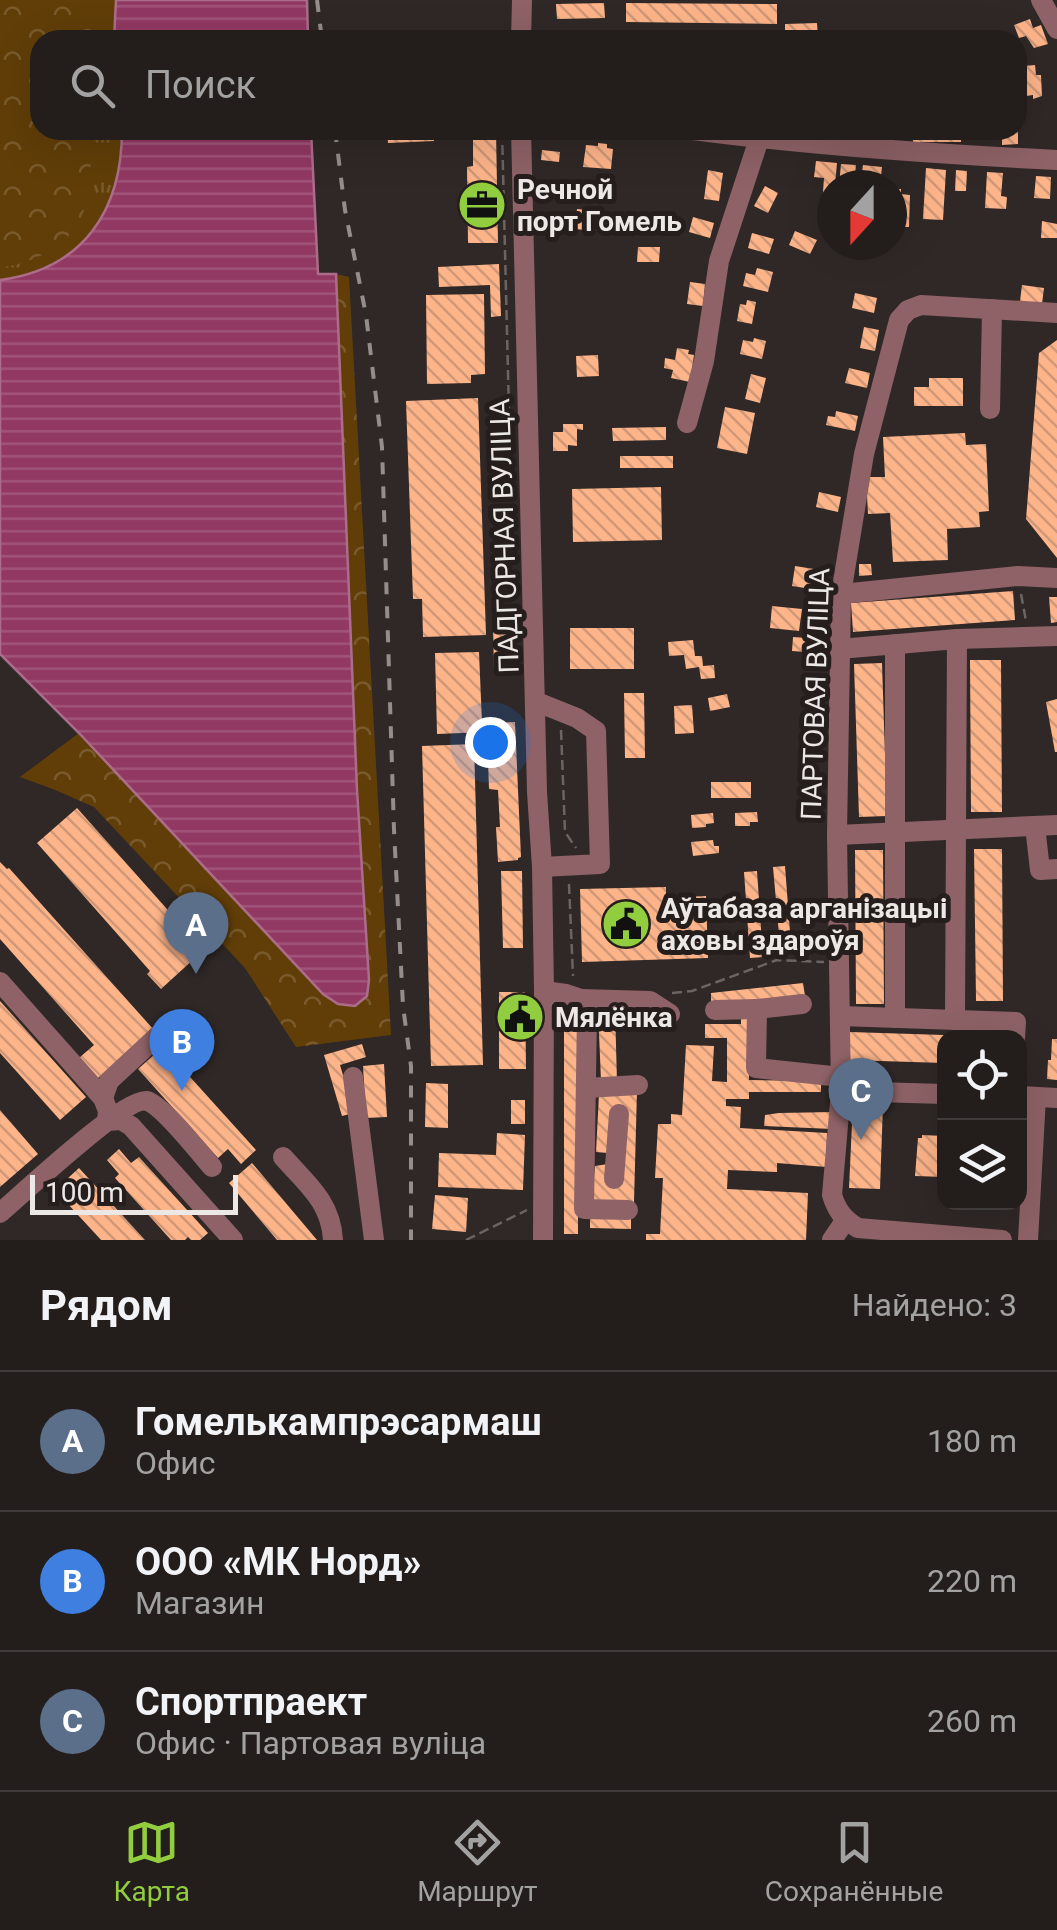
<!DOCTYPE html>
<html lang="ru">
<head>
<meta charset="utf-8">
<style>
  :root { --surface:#231e1c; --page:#2f2b29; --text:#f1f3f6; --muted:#a3a2a3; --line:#403c3b; --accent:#92cd3f }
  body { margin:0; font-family:Roboto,sans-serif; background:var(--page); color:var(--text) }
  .controls { position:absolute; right:30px; bottom:30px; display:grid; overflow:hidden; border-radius:20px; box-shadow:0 10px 40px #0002 }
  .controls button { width:90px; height:90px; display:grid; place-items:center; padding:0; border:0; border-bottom:2px solid var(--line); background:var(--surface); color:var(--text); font:50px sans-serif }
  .compass { position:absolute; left:817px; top:170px; width:90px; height:90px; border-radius:50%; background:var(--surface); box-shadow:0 10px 40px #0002; rotate:201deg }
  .scale { position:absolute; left:30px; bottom:25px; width:208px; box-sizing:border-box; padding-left:10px; border:5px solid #ece8e6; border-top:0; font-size:28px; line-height:35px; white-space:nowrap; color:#ece8e6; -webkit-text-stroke:8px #251e1d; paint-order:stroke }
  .you { position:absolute; left:490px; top:742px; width:35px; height:35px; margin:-25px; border:8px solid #fff; border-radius:50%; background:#1a73e8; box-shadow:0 0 0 15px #1a73e833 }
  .badge { display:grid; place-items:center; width:65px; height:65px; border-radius:50%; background:var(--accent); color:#fff; font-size:32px; font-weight:700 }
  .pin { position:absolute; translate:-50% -82px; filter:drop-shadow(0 2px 5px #0008) }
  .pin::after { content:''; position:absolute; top:52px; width:35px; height:30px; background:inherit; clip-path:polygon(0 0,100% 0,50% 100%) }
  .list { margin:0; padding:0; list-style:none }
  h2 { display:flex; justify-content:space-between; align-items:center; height:130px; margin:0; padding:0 40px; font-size:42px }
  h2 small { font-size:32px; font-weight:400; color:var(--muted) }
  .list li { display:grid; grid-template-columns:65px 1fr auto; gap:30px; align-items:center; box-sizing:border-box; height:140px; padding:0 40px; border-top:2px solid var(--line) }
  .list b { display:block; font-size:38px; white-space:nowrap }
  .list p { margin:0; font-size:32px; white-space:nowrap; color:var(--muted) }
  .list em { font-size:32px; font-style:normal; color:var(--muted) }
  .icon { flex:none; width:55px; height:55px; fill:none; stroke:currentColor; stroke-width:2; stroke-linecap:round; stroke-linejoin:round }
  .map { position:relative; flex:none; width:1057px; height:1240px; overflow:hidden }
  .search { position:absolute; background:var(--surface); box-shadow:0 10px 40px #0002; left:30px; right:30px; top:30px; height:110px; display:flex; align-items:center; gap:25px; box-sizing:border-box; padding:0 35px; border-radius:30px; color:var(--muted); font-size:38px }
  .sheet { height:550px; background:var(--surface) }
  nav { display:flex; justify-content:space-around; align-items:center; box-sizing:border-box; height:140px; border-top:2px solid var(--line); background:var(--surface); font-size:28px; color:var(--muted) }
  nav a { display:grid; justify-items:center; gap:5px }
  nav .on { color:var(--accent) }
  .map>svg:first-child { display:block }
  .grass { fill:url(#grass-tufts) }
  .forest { fill:url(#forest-crowns) }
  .water { fill:url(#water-rules); stroke:#ac6d8a; stroke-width:2.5 }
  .building { fill:url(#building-back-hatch) }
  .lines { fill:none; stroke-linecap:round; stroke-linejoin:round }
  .path { stroke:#6a6462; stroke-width:2.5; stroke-dasharray:10 5; stroke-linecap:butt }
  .minor { stroke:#8e6266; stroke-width:20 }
  .rail { stroke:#938e8c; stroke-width:4; stroke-dasharray:12 12; stroke-linecap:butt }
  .labels { text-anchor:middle; stroke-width:10; stroke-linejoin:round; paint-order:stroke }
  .poi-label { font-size:28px; font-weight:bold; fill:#ece8e6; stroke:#251e1d; text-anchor:start }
  .street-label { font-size:28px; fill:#ece8e6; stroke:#251e1d }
</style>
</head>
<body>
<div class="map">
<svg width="1057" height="1240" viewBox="0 0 1057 1240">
  <defs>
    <pattern id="grass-tufts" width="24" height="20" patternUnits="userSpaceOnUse" patternTransform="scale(2.5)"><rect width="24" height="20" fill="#613e08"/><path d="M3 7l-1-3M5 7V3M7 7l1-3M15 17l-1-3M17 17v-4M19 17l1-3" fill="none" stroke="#785a2c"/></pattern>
    <pattern id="forest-crowns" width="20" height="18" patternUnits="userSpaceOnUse" patternTransform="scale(2.5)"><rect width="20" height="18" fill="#613e08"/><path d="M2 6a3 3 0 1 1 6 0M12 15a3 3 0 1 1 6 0" fill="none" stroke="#785a2c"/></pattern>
    <pattern id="water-rules" width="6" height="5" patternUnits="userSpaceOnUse" patternTransform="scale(2.5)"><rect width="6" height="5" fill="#913863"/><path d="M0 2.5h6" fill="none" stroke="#a15579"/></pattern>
    <pattern id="building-back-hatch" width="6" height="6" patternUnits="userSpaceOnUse" patternTransform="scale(2.5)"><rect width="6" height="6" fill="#fdb489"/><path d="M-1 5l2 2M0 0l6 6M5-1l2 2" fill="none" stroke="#d09878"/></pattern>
  </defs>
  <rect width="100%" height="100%" fill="#2f2826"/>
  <path class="grass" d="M0,0h116l-2,40h-74v90h82c0,81 -39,139 -122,150z"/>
  <g class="forest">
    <path d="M0,0h88l3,18 -1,22h-50v90h54c-6,19 -2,36 -4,55 -6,53 -41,74 -90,83z"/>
    <path d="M336,274l13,3 42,758 -95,12 -51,-79 -151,-161 -41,-18 -33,-12 59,-44 245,261 14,10 17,2 12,-10 2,-16 -12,-190z"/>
  </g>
  <g class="water">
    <path d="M116,0h191l1,40h-194z"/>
    <path d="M122,130h189l7,144h18l21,516 12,190 -2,16 -12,10 -17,-2 -15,-10 -244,-261 -79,-79v-374c83,-11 122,-69 122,-150z"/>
  </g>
  <g class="building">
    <path d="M604,3l1,15 -48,1 -1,-15z"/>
    <path d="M626,3l151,1v20l-151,-2z"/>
    <path d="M1030,19l3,9 8,-3 7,19 -14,4 -8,-12 -7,2 -5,-13z"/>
    <path d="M817,23l1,17h-33v-16z"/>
    <path d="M428,31l1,9h-46v-6z"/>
    <rect x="472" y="34" width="23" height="6"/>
    <path d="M1035,65l1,10h5l1,21 -9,3v-4l-7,1 -2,-30z"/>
    <path d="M387,130h47v11l-46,2z"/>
    <path d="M473,130h23l2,113h-30l-1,-76 6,-1z"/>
    <path d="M544,130h18l-1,10 -18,-2z"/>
    <path d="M865,130h16l-1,10 -15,-1z"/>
    <rect x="913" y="130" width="48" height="12"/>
    <path d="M1002,130h16v14l-16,1z"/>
    <path d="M598,143l9,1v4l6,1 -2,20 -28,-2 3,-22 12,1z"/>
    <path d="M542,150l18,2 -1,10 -18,-2z"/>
    <path d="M816,161l21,2 -2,22h-3v21l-10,-1 2,-27 -10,-1z"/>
    <path d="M841,164l15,1 -2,20h-15z"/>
    <path d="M863,165l19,2 -2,18h-15v-7h-4z"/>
    <path d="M926,168l20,2 -3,50 -20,-1z"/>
    <path d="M708,170l15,3 -4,28 -15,-2z"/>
    <path d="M956,170l11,1 -1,20h-11z"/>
    <path d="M987,172l16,1 -2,23 6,1 -1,12 -21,-1z"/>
    <path d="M1036,176l15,1 -1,22 -16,-1z"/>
    <path d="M599,180l12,2 -1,9h-4l-1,10 -13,-2 1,-8 -11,-1 1,-8 16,2z"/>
    <path d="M765,186l13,7 -10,20 -14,-7z"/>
    <path d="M894,189h7v5l9,1 -1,32h-17z"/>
    <path d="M577,209l22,2 -2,20 -22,-2z"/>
    <path d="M693,217l21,6 -4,15 -21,-6z"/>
    <path d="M1042,221l15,3v14h-16z"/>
    <path d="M795,231l22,9 -7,14 -21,-9z"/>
    <path d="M752,233l22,6 -5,15 -21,-6z"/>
    <path d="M638,247h22l-1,15h-22z"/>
    <path d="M499,264l2,52 -10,1 -1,-32 -51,2 -1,-20z"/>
    <path d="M757,268l16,4 -5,20 -25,-6 3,-13 9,2z"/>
    <path d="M690,282l15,2 -2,22 -16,-2z"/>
    <path d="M1022,285l22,3 -2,16 -22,-3z"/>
    <path d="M855,293l22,5 -3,15 -22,-5z"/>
    <path d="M484,294l1,80 -14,1v8l-44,1 -1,-89z"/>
    <path d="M747,300l9,2 -4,22 -15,-3 3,-17 6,1z"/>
    <path d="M864,327l15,3 -4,21 -15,-3z"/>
    <path d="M754,338l12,3 -4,18 -22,-5 3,-14 10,2z"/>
    <path d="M1057,340v218l-31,-39 13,-166z"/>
    <path d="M677,348l12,2 -1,4 6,1 -4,27 -19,-4 2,-8 -9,-2 1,-10 10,2z"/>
    <path d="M598,355l1,21 -22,1 -1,-21z"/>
    <path d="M849,368l21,5 -3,15 -22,-5z"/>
    <path d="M751,374l15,4 -6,25 -15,-4z"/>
    <path d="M929,378h34v28h-49v-19h15z"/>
    <path d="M478,398l8,237 -63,2 -1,-38h-9l-7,-198z"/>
    <path d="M725,407l30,6 -8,41 -30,-6z"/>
    <path d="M836,411l22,5 -3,15 -29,-6 2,-9 7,1z"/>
    <path d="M563,424h20v6l-6,-1v17l-9,-1v6h-15v-19h10z"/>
    <path d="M666,427v13l-53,1 -1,-13z"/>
    <path d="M965,433l1,12 20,-1 3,67 -10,1 1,15 -33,2 1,31 -55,2 -3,-49 -22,1 -2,-37h19l-2,-40z"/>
    <path d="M493,441h12v22h-11z"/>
    <rect x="620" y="456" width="53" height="12"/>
    <path d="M661,487l1,53 -89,2 -1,-53z"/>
    <path d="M819,492l22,5 -3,15 -22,-5z"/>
    <path d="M859,564h12l1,11 -13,1z"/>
    <path d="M795,566l19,3 -1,6h5l-1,6 9,2 -2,8 -32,-5z"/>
    <path d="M1013,591l2,29 -162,12 -2,-29z"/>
    <path d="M1049,597h8v25l-6,1z"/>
    <path d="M772,606l30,3 -3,22 -29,-3z"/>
    <path d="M493,622h20v49h-19z"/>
    <rect x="570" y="628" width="64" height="41"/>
    <path d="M793,637l28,2 -2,14 -27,-2z"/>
    <path d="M693,640l2,16h7l1,10 11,-1 1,13 -14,1 -2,-12 -13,2 -2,-14 -15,1 -1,-14z"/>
    <path d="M479,652l3,71 33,-1 6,135 -3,1v2l-20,2 -2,-35h4l-2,-37 -9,-1 -2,-57 -50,2 -2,-81z"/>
    <path d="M970,660h31l1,152h-31z"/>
    <path d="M882,663l5,153 -28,1 -5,-153z"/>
    <path d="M624,693h20l1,65h-20z"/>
    <path d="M727,694l3,13 -20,4 -2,-13z"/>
    <path d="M1057,699v53h-2l-9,-50z"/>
    <path d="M692,705l2,28 -19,1 -1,-28z"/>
    <path d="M474,744l9,321 -52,1 -9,-320z"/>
    <rect x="711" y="782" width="40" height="16"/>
    <path d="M77,808l114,128 4,-3 12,14 -46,42 -14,-15 3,-3 -113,-128z"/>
    <path d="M757,812l1,10h-8v4h-15v-13z"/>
    <path d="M713,813l1,10 -8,1v3l-14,1 -1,-13z"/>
    <path d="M713,840l1,6h5v7l-26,3 -2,-14z"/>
    <path d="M974,849h28l1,152h-27z"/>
    <path d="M855,850h28l1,154h-28z"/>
    <path d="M0,862l7,7 2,-1 145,162 -56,48 -19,-20 15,-13 -94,-106z"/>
    <path d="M785,866l6,79 -11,1 -7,-79z"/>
    <path d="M501,871h21l1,77h-20z"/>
    <path d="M757,871l6,86 -13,1 -6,-86z"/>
    <path d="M666,887v11l40,-2 2,62 -126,4 -2,-73z"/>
    <path d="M803,983l2,13 -94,8v-11z"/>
    <path d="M499,992h26l1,77h-27z"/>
    <path d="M0,1001l86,96 -26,23 -60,-67z"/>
    <path d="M615,1008l2,74 -16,-1 -3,-72z"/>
    <path d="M564,1013l14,1v220h-14z"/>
    <path d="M741,1017l8,1v62l72,1v11h-72v7h-23v7l15,1 -1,21 87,5 -1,34 -49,-4v9l-49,-2 -1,19 81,4 -2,47h-160v-6h14l3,-56h-8l3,-54h13v-10l11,1 4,-70 28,1 -2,35 15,1v-44h-22v-14h36z"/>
    <path d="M850,1032l94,3v28l-95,-3z"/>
    <path d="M1052,1039h5v41l-10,-1 1,-19h3z"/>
    <path d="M362,1044l4,13 -26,8 14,48 -12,3 -18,-61z"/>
    <path d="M163,1047l93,103 -15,14 -13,-15 -10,9 -80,-89z"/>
    <path d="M384,1064l3,53 -21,1 -3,-52z"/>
    <path d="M426,1083l22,1v44l-23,-1z"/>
    <path d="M637,1091l-3,111h-42l3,-36 13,-2 17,-56 -13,-1 -4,46 -12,-1 3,-58z"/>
    <rect x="511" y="1100" width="14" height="24"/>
    <path d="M853,1102l30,2 -3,85 -31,-1z"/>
    <path d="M0,1110l38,44 -38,33z"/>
    <path d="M833,1112l-1,17 -68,-3 1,-11 14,-2z"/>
    <path d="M497,1133l28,2 -2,55 -85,-3 1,-34 57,2z"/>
    <path d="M922,1135l22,1v41l-29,-1 3,-38h4z"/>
    <path d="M119,1149l12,14 8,-6 69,76 -8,7h-9l-3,-3 -3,3h-14l-56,-62 4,-4 -12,-14z"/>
    <path d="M252,1163l65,77h-40l-48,-57z"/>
    <path d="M79,1168l66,72h-44l-46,-50z"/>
    <path d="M435,1195l33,3 -2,34 -34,-3z"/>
    <path d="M590,1216l41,1v12l-41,-1z"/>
  </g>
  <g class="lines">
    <g class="path">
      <path d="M502,130l10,404"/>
      <path d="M1021,594l5,27"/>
      <path d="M561,730l4,102 11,16"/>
      <path d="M569,884l4,92"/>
      <path d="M672,993l20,-2 85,-31 47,2"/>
      <path d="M466,1240l61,-30"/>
    </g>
    <g class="minor">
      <path d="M1041,0l16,29"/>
      <path d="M521,40l1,-40"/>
      <path d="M521,130l16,662 5,75 2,124 -1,249"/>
      <path d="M693,130c121,16 242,24 364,30"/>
      <path d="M990,409l2,-100"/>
      <path d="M687,423l17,-62 15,-100 40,-122"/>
      <path d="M841,594l177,-18 39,2"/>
      <path d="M839,649l118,-10 100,-3"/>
      <path d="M537,702l40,16 19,13 4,133 -58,3"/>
      <path d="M1035,826l5,44 17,-1"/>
      <path d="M837,835l220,-10"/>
      <path d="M0,982l103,116 5,13 -1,10"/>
      <path d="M544,991l22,3 15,5 6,14 -3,196 44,1"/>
      <path d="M581,999l69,2 20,13"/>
      <path d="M757,1009l45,-5"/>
      <path d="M715,1010l42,-1 -1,59 85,9"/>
      <path d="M840,1016l176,6 -1,16"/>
      <path d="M895,1018v-374"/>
      <path d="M955,1020l2,-381"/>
      <path d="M353,1077l21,163"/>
      <path d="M586,1088l52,-3"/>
      <path d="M841,1091l103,3"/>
      <path d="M1020,1096l37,2"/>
      <path d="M103,1098l6,-17 55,-51"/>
      <path d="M107,1121l14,-1 10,6 102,114"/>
      <path d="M283,1157c24,27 48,45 50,83"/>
      <path d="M614,1179l5,-65"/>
      <path d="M0,1213c21,-18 127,-117 147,-112 15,4 53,52 65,66"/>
      <path d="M832,1240l13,-19"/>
      <path d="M1002,1240l-144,-12c-14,-8 -21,-17 -26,-33l9,-104 -4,-256 4,-241 23,-140 35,-134 9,-10 13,-5 136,8"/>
      <path d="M1028,1240l8,-143"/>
    </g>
    <g class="rail">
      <path d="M317,0l5,40"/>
      <path d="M335,130l10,80 21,105 16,132 12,383 9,176 8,60v174"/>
    </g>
  </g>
  <defs>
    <g id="office-disc" transform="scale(2.5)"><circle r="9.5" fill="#92cd3f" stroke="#251e1d"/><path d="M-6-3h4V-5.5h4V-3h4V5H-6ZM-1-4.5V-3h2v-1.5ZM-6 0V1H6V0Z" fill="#111"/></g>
    <g id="civic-disc" transform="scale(2.5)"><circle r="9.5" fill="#92cd3f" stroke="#251e1d"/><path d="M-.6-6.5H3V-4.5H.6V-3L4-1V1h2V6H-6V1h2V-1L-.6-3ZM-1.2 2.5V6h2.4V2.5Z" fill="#111"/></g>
  </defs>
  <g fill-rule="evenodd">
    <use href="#office-disc" x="482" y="205"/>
    <use href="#civic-disc" x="626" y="924"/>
    <use href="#civic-disc" x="520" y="1017"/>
  </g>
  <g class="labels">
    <g class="poi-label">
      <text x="517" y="199">Речной<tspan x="517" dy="32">порт Гомель</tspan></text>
      <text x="661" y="918">Аўтабаза арганізацыі<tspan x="661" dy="32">аховы здароўя</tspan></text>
      <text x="555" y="1027">Мялёнка</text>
    </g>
    <g class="street-label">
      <text transform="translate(504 536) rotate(-92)" y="10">ПАДГОРНАЯ ВУЛІЦА</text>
      <text transform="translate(815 694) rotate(-88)" y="10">ПАРТОВАЯ ВУЛІЦА</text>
    </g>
  </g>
</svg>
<div class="controls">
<button><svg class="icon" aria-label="locate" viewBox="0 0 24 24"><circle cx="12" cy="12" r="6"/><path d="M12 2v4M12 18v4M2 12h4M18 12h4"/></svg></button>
<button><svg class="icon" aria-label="layers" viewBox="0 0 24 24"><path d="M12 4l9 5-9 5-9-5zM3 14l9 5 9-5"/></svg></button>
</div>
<svg class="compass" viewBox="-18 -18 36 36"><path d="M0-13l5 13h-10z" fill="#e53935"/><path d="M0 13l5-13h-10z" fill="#a3a2a3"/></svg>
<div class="scale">100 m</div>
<div class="you"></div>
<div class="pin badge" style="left:196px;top:974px;background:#5c6f8a">A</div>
<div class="pin badge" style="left:182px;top:1091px;background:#3f7fe0">B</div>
<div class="pin badge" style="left:861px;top:1140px;background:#5c6f8a">C</div>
<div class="search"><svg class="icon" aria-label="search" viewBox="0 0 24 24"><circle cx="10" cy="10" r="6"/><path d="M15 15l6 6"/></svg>Поиск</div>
</div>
<section class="sheet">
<h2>Рядом<small>Найдено: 3</small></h2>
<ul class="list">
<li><span class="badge" style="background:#5c6f8a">A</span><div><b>Гомелькампрэсармаш</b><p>Офис</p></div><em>180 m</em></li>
<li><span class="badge" style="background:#3f7fe0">B</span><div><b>ООО «МК Норд»</b><p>Магазин</p></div><em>220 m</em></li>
<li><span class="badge" style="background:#5c6f8a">C</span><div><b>Спортпраект</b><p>Офис · Партовая вуліца</p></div><em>260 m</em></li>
</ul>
</section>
<nav>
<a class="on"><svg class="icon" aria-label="map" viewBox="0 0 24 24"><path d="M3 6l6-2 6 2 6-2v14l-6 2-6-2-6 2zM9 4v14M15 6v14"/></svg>Карта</a>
<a><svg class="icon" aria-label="directions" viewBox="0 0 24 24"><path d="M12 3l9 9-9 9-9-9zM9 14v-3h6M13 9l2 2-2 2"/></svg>Маршрут</a>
<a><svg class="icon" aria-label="saved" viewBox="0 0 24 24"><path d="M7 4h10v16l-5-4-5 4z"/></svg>Сохранённые</a>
</nav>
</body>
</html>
